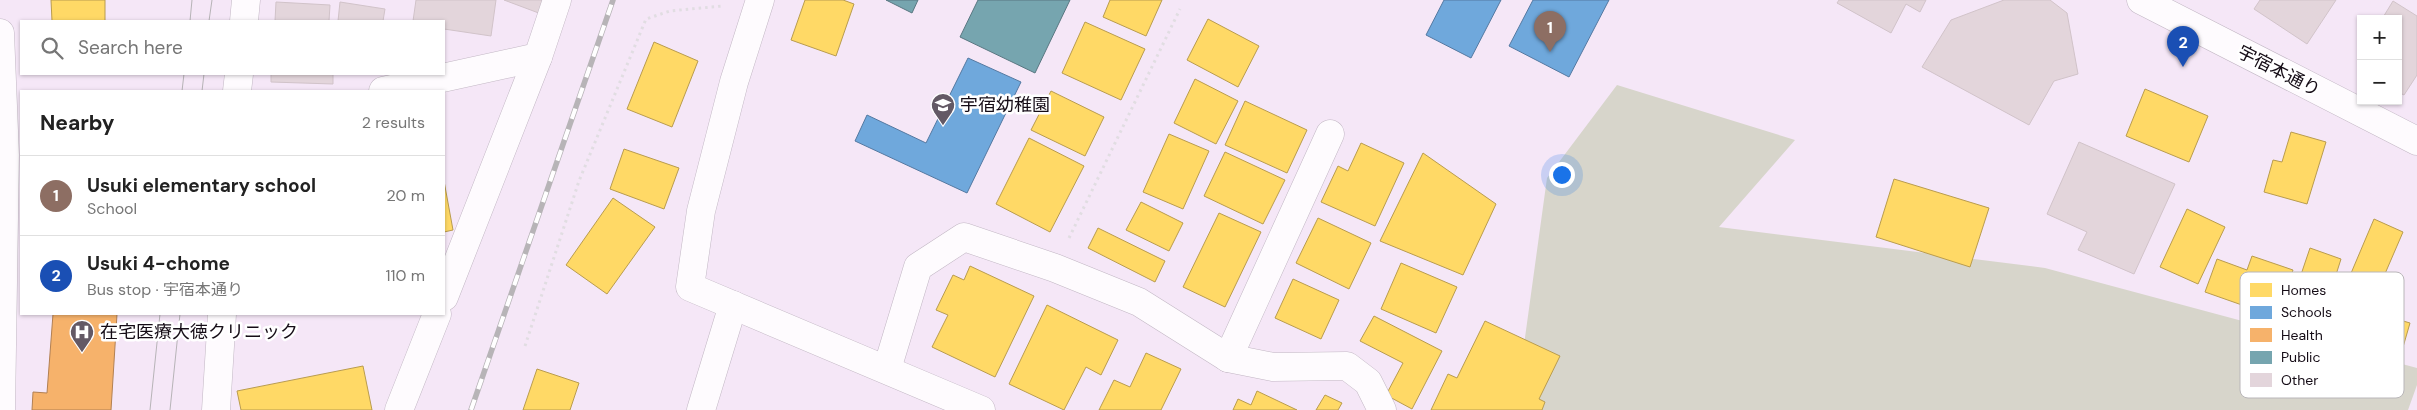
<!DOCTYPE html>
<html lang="en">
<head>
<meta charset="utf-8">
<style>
  :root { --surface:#fff; --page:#f2f2f2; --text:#222; --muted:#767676; --line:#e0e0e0; --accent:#db2777 }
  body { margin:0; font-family:"DM Sans","Noto Sans JP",sans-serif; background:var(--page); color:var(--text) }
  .controls { position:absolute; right:15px; top:15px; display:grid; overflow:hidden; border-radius:0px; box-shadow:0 1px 4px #0004 }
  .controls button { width:45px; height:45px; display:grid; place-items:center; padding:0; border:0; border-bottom:1px solid var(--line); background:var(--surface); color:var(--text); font:25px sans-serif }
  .you { position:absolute; left:1561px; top:174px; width:18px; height:18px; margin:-12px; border:4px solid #fff; border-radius:50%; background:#1a73e8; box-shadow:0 0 0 8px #1a73e833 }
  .badge { display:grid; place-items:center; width:32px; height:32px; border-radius:50%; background:var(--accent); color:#fff; font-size:16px; font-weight:700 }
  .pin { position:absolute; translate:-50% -41px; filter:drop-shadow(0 1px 2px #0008) }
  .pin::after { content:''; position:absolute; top:26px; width:18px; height:15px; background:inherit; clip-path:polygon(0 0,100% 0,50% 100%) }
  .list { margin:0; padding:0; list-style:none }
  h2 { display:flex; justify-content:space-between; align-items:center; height:65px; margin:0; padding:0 20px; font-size:21px }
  h2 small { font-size:16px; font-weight:400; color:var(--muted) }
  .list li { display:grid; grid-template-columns:32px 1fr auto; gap:15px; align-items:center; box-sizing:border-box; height:80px; padding:0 20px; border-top:1px solid var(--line) }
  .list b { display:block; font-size:19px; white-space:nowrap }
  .list p { margin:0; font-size:16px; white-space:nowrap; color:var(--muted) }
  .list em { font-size:16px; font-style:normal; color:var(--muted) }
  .icon { flex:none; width:28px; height:28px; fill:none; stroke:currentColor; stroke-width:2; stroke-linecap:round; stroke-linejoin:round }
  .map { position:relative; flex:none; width:2417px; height:410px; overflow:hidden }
  .search { position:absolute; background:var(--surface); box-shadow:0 1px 4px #0004; left:20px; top:20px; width:425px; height:55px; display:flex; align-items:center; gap:12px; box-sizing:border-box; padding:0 18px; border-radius:0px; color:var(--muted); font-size:19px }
  .panel { position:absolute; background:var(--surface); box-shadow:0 1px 4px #0004; left:20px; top:90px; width:425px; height:225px; border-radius:0px }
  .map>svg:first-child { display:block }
  .green { fill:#d7d5cb }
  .homes { fill:#ffd966; stroke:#b99c4e }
  .schools { fill:#6fa8dc; stroke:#5479a1 }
  .health { fill:#f6b26b; stroke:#b28052 }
  .public { fill:#76a5af; stroke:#597781 }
  .building { fill:#e3d5db; stroke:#d1c3c9 }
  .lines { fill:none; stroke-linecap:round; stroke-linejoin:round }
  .minor-casing { stroke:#c2b7c4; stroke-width:29 }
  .tertiary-casing { stroke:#c2b7c4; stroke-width:29 }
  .path { stroke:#e1dde2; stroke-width:3; stroke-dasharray:2.5 4; stroke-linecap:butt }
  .minor { stroke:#fefbfe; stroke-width:28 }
  .tertiary { stroke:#fefbfe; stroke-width:28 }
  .tram { stroke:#b7b4b7; stroke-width:1 }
  .rail-casing { stroke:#b7b4b7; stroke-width:5.5 }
  .rail { stroke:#fff; stroke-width:4; stroke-dasharray:11; stroke-linecap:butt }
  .labels { text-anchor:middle; stroke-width:5; stroke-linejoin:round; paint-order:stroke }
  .street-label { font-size:18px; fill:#150c16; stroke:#fff }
  .poi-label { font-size:18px; fill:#150c16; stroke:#fff; text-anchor:start }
  .key { fill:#fff; stroke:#b9b6b9; stroke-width:1 }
  .key-label { font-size:14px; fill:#150c16 }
</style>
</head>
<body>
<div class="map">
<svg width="2417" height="410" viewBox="0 0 2417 410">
  <rect width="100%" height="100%" fill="#f5e7f7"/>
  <path class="green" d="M1617,85l178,55 -76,87 326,41 372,100v17l-9,25h-893l32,-232z"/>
  <g class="homes">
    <path d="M51,0h54v21h-53z"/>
    <path d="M805,0h38l11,4 -18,52 -45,-16z"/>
    <path d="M1110,0h52l-16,36 -43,-19z"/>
    <path d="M1208,19l51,27 -21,41 -51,-27z"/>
    <path d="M1085,22l60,27 -24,51 -59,-27z"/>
    <path d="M654,42l44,19 -26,66 -45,-18z"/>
    <path d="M1195,79l43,22 -22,43 -42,-21z"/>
    <path d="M2145,89l63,27 -19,46 -63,-26z"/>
    <path d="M1051,91l53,26 -19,39 -54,-26z"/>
    <path d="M1245,101l62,29 -20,43 -62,-28z"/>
    <path d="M2291,132l35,10 -19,62 -43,-12 9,-32 9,2z"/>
    <path d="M1169,134l40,17 -26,58 -40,-17z"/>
    <path d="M1029,138l55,28 -34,66 -54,-28z"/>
    <path d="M1361,143l43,20 -29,63 -54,-24 17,-36 10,5z"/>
    <path d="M624,149l55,19 -15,41 -54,-20z"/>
    <path d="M1225,152l60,28 -22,44 -59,-28z"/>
    <path d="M1423,153l73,51 -33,71 -83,-34z"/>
    <path d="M1894,179l95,29 -19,59 -94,-30z"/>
    <path d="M444,181l9,49 -9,2z"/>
    <path d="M613,198l42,29 -48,67 -41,-29z"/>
    <path d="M1141,202l42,21 -14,28 -43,-21z"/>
    <path d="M2187,209l38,18 -27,57 -38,-17z"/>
    <path d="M1219,213l42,19 -36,75 -42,-20z"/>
    <path d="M1318,218l53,25 -22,46 -53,-26z"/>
    <path d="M2374,219l29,13 -25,58 -29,-12z"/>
    <path d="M1098,228l67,33 -10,21 -67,-34z"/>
    <path d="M2310,248l31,11 -7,22 7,2 -16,49 -39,-13z"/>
    <path d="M2252,256l41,14 -17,47 -71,-25 12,-33 30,11z"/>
    <path d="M1401,263l56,24 -21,46 -55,-24z"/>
    <path d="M970,266l64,30 -39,81 -63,-30 16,-32 -12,-5 17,-35 11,5z"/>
    <path d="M1293,279l46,21 -18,39 -46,-21z"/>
    <path d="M1047,305l71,35 -17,35 -15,-8 -22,43 -55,-26z"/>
    <path d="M2349,305l61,18 -9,31 -62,-17z"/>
    <path d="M1374,316l68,35 -30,58 -26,-14 17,-32 -43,-22z"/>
    <path d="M1485,321l75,35 -21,43 6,3 -3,8h-111l17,-36 9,4z"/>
    <path d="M1146,353l35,16 -20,41h-62l15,-30 16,7z"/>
    <path d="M363,366l9,44h-131l-4,-19z"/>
    <path d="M537,369l42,14 -9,27h-47z"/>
    <path d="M1257,391l40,19h-64l5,-11 13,6z"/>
    <path d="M1325,395l17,8 -4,7h-22z"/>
  </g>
  <g class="schools">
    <path d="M1444,0h57l-30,58 -45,-23z"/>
    <path d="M1533,0h76l-40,77 -60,-31z"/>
    <path d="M968,58l53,24 -54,111 -112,-52 12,-26 59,28z"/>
  </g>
  <path class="health" d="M53,314h64l-6,96h-79l1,-18 14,1z"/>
  <g class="public">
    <path d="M886,0h32l-6,13z"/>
    <path d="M978,0h92l-35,73 -75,-36z"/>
  </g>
  <g class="building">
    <path d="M416,0h80l-5,36 -47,-7v-8h-31z"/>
    <path d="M504,0h45l-5,15z"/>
    <path d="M1839,0h87l-6,12 -14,-8 -15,29 -54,-30z"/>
    <path d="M2004,0h46l17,13 11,61 -24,7 -25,44 -107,-58 29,-47z"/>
    <path d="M2260,0h76l-29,44 -53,-35z"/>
    <path d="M2393,1l24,15v59l-13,20 -6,-3v-73h-16z"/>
    <path d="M276,2l54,3 -1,16h-54z"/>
    <path d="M340,2l45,7 -2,12h-45z"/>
    <path d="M271,74h62v10l-62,-2z"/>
    <path d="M2079,142l96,42 -41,90 -56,-24 9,-18 -40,-18z"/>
  </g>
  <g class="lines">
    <g class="minor-casing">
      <g id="minor">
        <path d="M760,0l-26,82 -33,129 -11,76 291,123"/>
        <path d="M244,21l2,-21"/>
        <path d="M0,33l5,122 -4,255"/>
        <path d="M237,91l2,-17"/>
        <path d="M383,91l155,-34"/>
        <path d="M444,297l94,-240 19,-57"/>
        <path d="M1228,358l102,-224"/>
        <path d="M887,369l31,-102 46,-30 91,31 84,34 89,56 45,9 74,-1 21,16 14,28"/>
        <path d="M216,410l6,-96"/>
        <path d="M399,410l38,-96"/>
        <path d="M701,410l32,-105"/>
      </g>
    </g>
    <g class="tertiary-casing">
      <path id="tertiary" d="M2141,0l276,141"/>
    </g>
    <g class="path">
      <path d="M1069,238l111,-229"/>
      <path d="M525,346l54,-165 67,-162 24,-8 52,-5"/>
    </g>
    <use href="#minor" class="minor"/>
    <use href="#tertiary" class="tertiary"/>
    <g class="tram">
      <path d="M190,21l2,-21"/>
      <path d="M209,21l3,-21"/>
      <path d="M182,91l2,-17"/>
      <path d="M202,91l2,-17"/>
      <path d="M150,410l10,-96"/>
      <path d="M170,410l10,-96"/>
    </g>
    <g class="rail-casing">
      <path id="rail" d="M471,410l142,-410"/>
    </g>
    <use href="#rail" class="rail"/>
  </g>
  <defs>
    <g id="school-pin" transform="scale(1.25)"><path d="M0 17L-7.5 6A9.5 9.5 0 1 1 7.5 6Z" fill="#635965" stroke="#fff"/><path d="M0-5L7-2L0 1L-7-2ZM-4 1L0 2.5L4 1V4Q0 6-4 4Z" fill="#fff"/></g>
    <g id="hospital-pin" transform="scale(1.25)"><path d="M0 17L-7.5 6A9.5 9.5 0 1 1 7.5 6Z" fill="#635965" stroke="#fff"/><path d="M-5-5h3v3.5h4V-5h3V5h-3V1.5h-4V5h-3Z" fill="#fff"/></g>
  </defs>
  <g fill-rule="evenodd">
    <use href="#school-pin" x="943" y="105"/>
    <use href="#hospital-pin" x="82" y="332"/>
  </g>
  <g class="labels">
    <g class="street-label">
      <text transform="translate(2279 71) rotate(27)" y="6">宇宿本通り</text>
    </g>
    <g class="poi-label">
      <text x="960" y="111">宇宿幼稚園</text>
      <text x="100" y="338">在宅医療大徳クリニック</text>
    </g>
  </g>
  <rect x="2240" y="272" width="164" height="126" rx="8" class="key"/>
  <rect x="2250" y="283" width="22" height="14" fill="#ffd966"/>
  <rect x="2250" y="306" width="22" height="13" fill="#6fa8dc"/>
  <rect x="2250" y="328" width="22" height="14" fill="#f6b26b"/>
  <rect x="2250" y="351" width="22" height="13" fill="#76a5af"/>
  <rect x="2250" y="373" width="22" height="14" fill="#e3d5db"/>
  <g class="key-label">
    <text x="2281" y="295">Homes</text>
    <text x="2281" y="317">Schools</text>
    <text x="2281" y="340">Health</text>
    <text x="2281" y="362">Public</text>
    <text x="2281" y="385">Other</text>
  </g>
</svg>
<div class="controls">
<button>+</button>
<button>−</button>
</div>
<div class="you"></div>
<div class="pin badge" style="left:1550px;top:52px;background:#8d6e63">1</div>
<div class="pin badge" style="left:2183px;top:67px;background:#1a4fb4">2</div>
<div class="search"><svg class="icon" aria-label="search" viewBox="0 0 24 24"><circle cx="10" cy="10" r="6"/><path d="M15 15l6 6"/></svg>Search here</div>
<section class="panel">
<h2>Nearby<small>2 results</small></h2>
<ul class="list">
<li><span class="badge" style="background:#8d6e63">1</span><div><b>Usuki elementary school</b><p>School</p></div><em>20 m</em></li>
<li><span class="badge" style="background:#1a4fb4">2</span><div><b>Usuki 4-chome</b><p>Bus stop · 宇宿本通り</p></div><em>110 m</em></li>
</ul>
</section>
</div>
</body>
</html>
